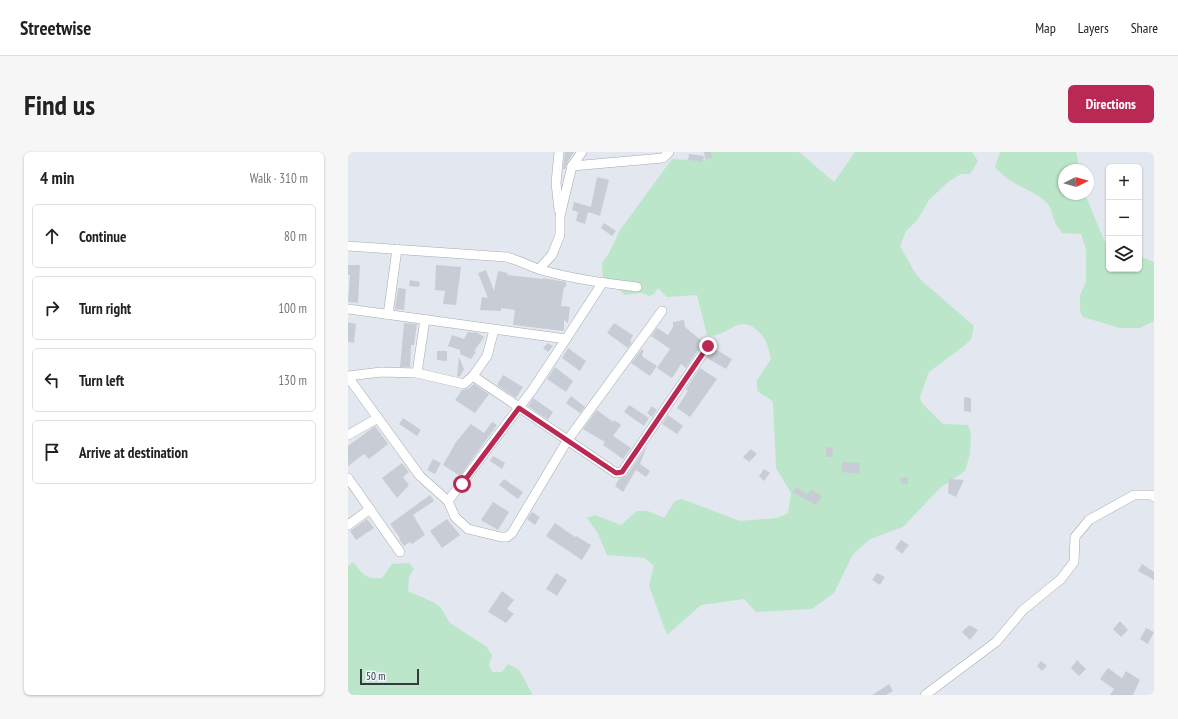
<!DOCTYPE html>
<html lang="en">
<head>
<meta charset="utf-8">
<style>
  :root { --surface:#fff; --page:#f6f6f6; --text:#222; --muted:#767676; --line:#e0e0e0; --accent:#b92954 }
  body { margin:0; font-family:"PT Sans Narrow",sans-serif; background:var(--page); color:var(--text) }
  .controls { position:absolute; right:12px; top:12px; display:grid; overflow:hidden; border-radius:6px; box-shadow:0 1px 3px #0004 }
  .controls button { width:36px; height:36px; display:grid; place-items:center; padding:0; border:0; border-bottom:1px solid var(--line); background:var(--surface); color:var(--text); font:20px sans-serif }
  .compass { position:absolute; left:710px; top:12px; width:36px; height:36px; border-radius:50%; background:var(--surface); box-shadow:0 1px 3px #0004; rotate:84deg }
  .scale { position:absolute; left:12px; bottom:10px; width:59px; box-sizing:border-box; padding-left:4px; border:2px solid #37393c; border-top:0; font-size:11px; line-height:14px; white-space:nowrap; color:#37393c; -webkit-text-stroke:3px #f0f5fe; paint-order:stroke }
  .stop { position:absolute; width:12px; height:12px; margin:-9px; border:3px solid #b92954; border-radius:50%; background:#fff }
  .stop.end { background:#b92954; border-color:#fff; box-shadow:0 1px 4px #0008 }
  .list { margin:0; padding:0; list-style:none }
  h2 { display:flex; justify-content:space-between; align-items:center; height:52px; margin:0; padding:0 16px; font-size:17px }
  h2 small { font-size:13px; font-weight:400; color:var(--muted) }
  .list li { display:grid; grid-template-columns:26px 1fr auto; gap:12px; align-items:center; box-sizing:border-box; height:64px; margin:0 8px 8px; padding:0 8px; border:1px solid var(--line); border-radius:6px }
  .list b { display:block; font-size:15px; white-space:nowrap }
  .list em { font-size:13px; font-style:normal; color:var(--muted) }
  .icon { flex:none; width:22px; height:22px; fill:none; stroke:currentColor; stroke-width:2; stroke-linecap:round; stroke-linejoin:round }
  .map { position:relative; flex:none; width:806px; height:543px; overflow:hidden; border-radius:6px }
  header { display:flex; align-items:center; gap:24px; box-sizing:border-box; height:56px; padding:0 20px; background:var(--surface); border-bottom:1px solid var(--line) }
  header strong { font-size:19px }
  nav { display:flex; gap:22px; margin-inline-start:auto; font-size:14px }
  .intro { display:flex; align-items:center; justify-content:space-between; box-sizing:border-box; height:96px; padding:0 24px }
  h1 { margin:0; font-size:28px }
  .button { padding:10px 18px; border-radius:6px; background:var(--accent); color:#fff; font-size:14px; font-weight:700 }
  main { display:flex; gap:24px; padding:0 24px }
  aside { flex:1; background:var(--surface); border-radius:6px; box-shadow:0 1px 3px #0004 }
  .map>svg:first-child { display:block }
  .green { fill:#bbe6ca }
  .building { fill:#c8cdd5 }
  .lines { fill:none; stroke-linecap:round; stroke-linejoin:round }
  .street-casing { stroke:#a5a9b1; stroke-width:10 }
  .street { stroke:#fff; stroke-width:9 }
  .route { stroke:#b92954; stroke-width:5 }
</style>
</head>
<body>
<header>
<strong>Streetwise</strong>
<nav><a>Map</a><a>Layers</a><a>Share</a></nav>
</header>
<div class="intro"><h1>Find us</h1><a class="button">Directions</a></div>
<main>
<aside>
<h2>4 min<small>Walk · 310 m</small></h2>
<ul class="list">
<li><svg class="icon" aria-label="ahead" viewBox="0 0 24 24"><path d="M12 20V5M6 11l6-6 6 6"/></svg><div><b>Continue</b></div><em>80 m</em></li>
<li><svg class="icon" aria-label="right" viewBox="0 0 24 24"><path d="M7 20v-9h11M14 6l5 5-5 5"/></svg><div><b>Turn right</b></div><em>100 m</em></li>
<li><svg class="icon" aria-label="left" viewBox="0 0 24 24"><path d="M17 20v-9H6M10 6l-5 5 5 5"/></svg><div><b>Turn left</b></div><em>130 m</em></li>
<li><svg class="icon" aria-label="arrive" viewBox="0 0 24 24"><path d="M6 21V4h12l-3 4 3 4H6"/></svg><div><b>Arrive at destination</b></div></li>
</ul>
</aside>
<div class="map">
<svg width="806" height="543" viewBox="0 0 806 543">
  <rect width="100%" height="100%" fill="#e3e7f0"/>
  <g class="green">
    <path d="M363,0h88l35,30 21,-30h117l6,9 -8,13h-9l-13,8 -19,18 -11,19 -12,12 -6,15 14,25 8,10 52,45 -3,13 -6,6 -36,27 -9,25 1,5 22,22 25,1 3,9 -1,20 -5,17 -25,17 -37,39 -33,12 -17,15 -19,39 -22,16 -56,3 -12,-13 -43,6 -34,30 -18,-49 5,-20 -9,-8 -38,-3 -10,-23 -10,-14 8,-3 26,10 16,-14h11l16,7 11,-17 7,-2 58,22 37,-3 11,-5 3,-20 -15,-25 -3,-66c-5,-6 -12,-6 -16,-12v-10l14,-21c-3,-14 -6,-24 -18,-32 -17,-11 -28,12 -46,8l-10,-40 -30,2 -9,-9 -4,6 -4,2 -9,-3 -16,2 -14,-13 -8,-2 -1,-17 7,-10 11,-23 52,-71 32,2z"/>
    <path d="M652,0h76l4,18h-16v24h21l19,46 5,5v24h30v-13l15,6v59l-14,7h-20l-37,-11 -3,-6v-16l6,-13v-33l-5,-15 -19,-1c-2,-4 -6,-7 -7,-11 -3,-7 -3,-14 -9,-20 -17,-15 -34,-15 -51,-35z"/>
    <path d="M5,410c10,12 13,18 29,16l10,-14 17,-1 5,6 -5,8 -1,14 27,12 6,5 9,15 37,24 5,9 -3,9 3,7h10l6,-8 11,6 14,25h-185v-129z"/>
  </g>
  <g class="building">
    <path d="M217,0h9l-7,11 -2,6h-2z"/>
    <path d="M356,0h7l1,6 -7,1z"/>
    <path d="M341,2l15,2 -1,6 -15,-2z"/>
    <path d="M249,25l12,3 -9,36 -12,-4 -3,12 -9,-3 2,-9 -6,-2 2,-8 17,5z"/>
    <path d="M256,71l12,8 -4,5 -11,-8z"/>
    <path d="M0,113h12l-2,38 -10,-1 2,-27h-2z"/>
    <path d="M88,113l25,2 -5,38 -13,-1 2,-13 -10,-1z"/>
    <path d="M138,118l8,21 4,-20 10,2 -1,2 36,4v-1l23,4v5h-2l-3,19 9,1 -2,16 -4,-3v11l-51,-6 2,-15 -14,-2v3l-21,-1 2,-13 6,1 -10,-25z"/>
    <path d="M62,128l10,2 -1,5 -10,-1z"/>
    <path d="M50,136l8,1 -2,21 -9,-1z"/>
    <path d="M336,168l1,7 18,15 -17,26 -5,-4 -9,14 -15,-10 13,-19 -19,-13 6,-8 11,7 5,-8v-5z"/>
    <path d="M0,170l8,2 -2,19 -6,-1z"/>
    <path d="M56,171l13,1 -3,21h-3l-1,22h-10z"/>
    <path d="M266,171l19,12 -3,6 2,1 -4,6 -21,-15z"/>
    <path d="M120,180l10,1 6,4 -10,14 2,1 -5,7 -11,-5v-4l-12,-4 4,-11 12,4z"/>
    <path d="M200,191l5,3 -5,6 -5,-4z"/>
    <path d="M220,196l18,13 -6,10 -18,-13z"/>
    <path d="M365,196l19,11 -6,10 -19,-11z"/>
    <path d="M294,197l2,2 -2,3 1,3 14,9 -7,10 -19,-13z"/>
    <path d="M89,199h10v10l-10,-1z"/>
    <path d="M111,205l5,12 -4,8 -3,-1z"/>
    <path d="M207,215l18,14 -7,11 -19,-13z"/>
    <path d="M352,216l17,11 -27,38 -13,-9 11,-17 -2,-2z"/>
    <path d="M155,223l20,12 -7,11 -19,-13z"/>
    <path d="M126,232l15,10 -14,19 -20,-13 7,-10 6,-1z"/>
    <path d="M223,244l14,11 -5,6 -14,-10z"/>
    <path d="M616,245l7,1v14l-7,-1z"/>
    <path d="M185,246l20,14 -5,8 -20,-14z"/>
    <path d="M281,253l20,13 -5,8 -20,-14z"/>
    <path d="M304,254l5,4 -5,7 -5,-4z"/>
    <path d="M249,258l16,12 1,-2 7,5 -8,11 18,12 -8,11 -20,-14 2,-3 -22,-13z"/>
    <path d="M320,263l15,11 -6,8 -15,-10z"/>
    <path d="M55,266l18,12 -4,6 -18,-12z"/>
    <path d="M144,270l5,3 -37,51 -17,-11 13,-23 15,-18 13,9z"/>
    <path d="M27,274l13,18 -19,15 -5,-5 -16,12v-20z"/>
    <path d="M299,294l-7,18 10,7 -4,6 -10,-7 -13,22 -8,-6 4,-7 8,-4z"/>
    <path d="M478,295l7,1 -1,9h-6z"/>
    <path d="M403,297l6,5 -8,8 -6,-5z"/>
    <path d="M145,304l12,7 -3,6 -12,-8z"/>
    <path d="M85,307l8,4 -6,11 -8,-4z"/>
    <path d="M494,310l18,1 -1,11 -18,-2z"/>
    <path d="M54,311l7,9 -6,5 6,8 -12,13 -15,-20z"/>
    <path d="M416,317l6,4 -6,8 -5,-5z"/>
    <path d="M560,325v7h-7l-1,-6z"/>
    <path d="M156,327l19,13 -5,7 -19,-14z"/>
    <path d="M601,327l15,1 -8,17 -8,-4z"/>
    <path d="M449,335l10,8 4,-6 11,7 -6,9 -24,-13z"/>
    <path d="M82,343l4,6 -21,14 12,20 -13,9 -2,-2 -6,4 -5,-7 1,-1 -10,-14z"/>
    <path d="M145,350l16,10 -11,18 -17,-10z"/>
    <path d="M184,360l8,5 -5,8 -8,-6z"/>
    <path d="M19,367l7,9 -18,12 -6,-9z"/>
    <path d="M99,367l13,16 -18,13 -12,-17z"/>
    <path d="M207,371l20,14 1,-1 15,9 -9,15 -36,-24z"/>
    <path d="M553,388l8,5 -7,9 -7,-6z"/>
    <path d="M794,412l12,8v8l-16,-9z"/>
    <path d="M208,421l11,7 -10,16 -11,-7z"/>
    <path d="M529,421l8,4 -5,8 -8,-5z"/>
    <path d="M154,439l12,9 -7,9 7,5 -8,9 -18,-11z"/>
    <path d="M772,469l8,9 -7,7 -8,-8z"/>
    <path d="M621,473l9,5 -8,10 -8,-8z"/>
    <path d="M798,476l8,4 -6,12 -8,-5z"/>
    <path d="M729,508l9,9 -7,7 -8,-8z"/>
    <path d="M693,509l6,5 -5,5 -5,-5z"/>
    <path d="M760,516l14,10 4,-7 14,9 -7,15h-23l4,-6 -14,-10z"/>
    <path d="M541,532l4,7 -7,4h-14z"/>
  </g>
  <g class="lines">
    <g class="street-casing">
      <g id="street">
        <path d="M211,0l-3,31 3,27"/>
        <path d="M224,14l91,-8 6,-6"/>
        <path d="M0,94l158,11c13,3 23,9 35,13 32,9 63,13 96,17"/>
        <path d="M191,117l13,-14 8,-20v-19l12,-50 10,-14"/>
        <path d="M0,157l218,30 -33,50 -85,112 -28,-25 -72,-99"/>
        <path d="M40,163l9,-66"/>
        <path d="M146,178l-7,26 -14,20 143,97 6,-1 86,-126"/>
        <path d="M218,187l37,-57"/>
        <path d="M69,221l8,-54"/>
        <path d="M0,224l33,-4 36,1 47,11 9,-8"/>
        <path d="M0,283l30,-17"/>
        <path d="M0,326l52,74"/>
        <path d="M100,349l7,16 13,12 33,8h6l5,-4 55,-92 95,-130"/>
        <path d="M0,373l22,-16"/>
        <path d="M577,543l71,-53 27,-32 38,-31 13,-17 1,-25 14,-17 45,-25h18l2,2"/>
      </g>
    </g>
    <use href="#street" class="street"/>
  </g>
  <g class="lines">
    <path class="route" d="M114,332l57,-76 97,65 6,-1 86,-126"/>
  </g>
</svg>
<div class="controls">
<button>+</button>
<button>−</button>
<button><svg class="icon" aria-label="layers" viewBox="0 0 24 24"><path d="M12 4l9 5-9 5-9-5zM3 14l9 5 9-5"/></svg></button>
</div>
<svg class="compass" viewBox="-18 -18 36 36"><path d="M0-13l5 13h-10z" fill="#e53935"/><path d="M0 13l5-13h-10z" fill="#767676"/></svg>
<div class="scale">50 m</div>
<div class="stop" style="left:114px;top:332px"></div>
<div class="stop end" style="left:360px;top:194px"></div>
</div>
</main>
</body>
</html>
